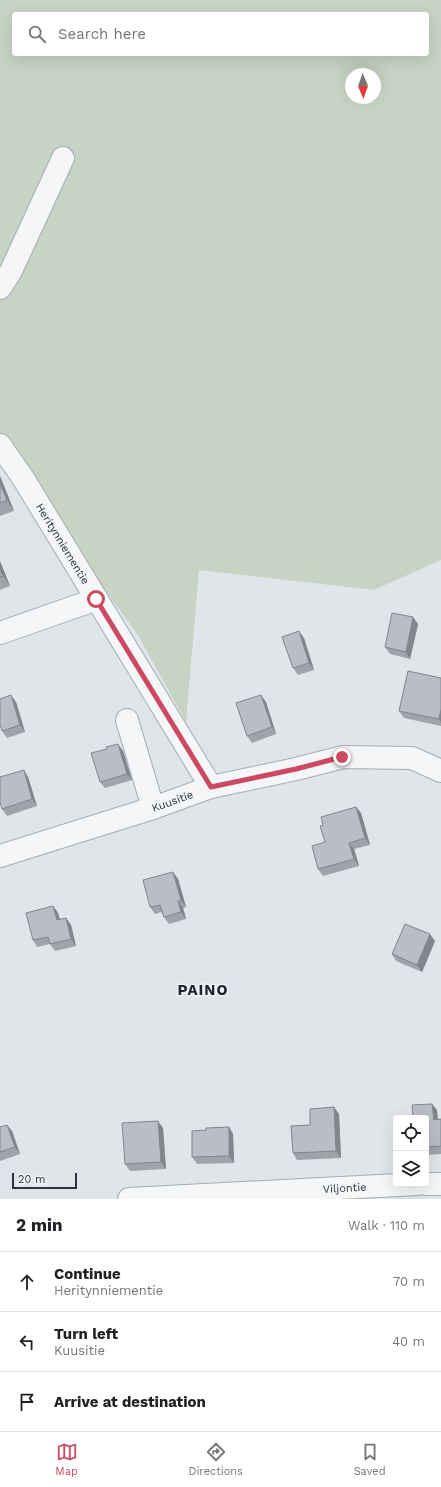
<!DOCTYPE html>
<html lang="en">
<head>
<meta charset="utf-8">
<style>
  :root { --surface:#fff; --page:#f6f6f6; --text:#202124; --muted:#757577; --line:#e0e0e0; --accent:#cc4961 }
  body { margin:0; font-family:"Work Sans",sans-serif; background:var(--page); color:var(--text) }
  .controls { position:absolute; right:12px; bottom:12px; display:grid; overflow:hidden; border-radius:4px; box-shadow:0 4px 16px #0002 }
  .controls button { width:36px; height:36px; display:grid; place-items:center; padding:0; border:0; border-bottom:1px solid var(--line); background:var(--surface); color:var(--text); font:20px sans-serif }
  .compass { position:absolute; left:345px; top:68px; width:36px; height:36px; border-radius:50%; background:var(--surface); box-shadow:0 4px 16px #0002; rotate:178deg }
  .scale { position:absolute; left:12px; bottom:10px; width:65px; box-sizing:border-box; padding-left:4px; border:2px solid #2a3341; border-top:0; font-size:11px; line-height:14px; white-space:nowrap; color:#2a3341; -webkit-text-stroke:3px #f1f4f7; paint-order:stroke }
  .stop { position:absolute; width:12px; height:12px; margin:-9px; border:3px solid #cc4961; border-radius:50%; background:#fff }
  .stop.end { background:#cc4961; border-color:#fff; box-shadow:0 1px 4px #0008 }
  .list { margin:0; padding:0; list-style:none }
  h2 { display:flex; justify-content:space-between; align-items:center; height:52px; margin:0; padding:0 16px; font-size:17px }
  h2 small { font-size:13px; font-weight:400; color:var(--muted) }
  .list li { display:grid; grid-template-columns:26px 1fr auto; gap:12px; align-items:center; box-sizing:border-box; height:60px; padding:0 16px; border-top:1px solid var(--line) }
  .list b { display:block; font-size:15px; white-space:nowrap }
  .list p { margin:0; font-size:13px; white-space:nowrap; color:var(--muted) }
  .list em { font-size:13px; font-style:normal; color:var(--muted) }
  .icon { flex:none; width:22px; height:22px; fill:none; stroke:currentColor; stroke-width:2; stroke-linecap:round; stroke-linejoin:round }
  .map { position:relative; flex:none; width:441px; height:1199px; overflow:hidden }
  .search { position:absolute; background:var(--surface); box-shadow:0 4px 16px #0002; left:12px; right:12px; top:12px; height:44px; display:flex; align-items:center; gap:10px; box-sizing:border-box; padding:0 14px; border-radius:4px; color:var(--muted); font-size:15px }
  .sheet { height:232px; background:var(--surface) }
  nav { display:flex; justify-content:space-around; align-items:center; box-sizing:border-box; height:56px; border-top:1px solid var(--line); background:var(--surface); font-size:11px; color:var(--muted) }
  nav a { display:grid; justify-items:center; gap:2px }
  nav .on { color:var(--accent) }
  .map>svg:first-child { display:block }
  .green { fill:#c7d3c3; fill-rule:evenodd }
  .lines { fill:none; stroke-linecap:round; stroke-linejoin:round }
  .minor-casing { stroke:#a6acb4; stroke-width:24 }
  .minor { stroke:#f4f6f8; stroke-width:22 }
  .wall { fill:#9fa3aa }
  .shaded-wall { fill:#82858b }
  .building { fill:#b9bec6; stroke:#82858b }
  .route { stroke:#cc4961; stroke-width:5 }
  .labels { text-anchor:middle; stroke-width:3; stroke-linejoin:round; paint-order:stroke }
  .street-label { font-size:11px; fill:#2a3341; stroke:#f1f4f7 }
  .district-label { font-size:15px; font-weight:bold; letter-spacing:1px; fill:#1c2432; stroke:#f1f4f7 }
</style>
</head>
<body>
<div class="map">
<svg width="441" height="1199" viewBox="0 0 441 1199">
  <rect width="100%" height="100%" fill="#e1e5ea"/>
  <path class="green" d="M0,0h441v560l-67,30 -175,-20 -13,152 -48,-87 -115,-157 -23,-28zM14,14h413v40h-413zM351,74h24v24h-24z"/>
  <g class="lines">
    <g class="minor-casing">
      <g id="minor">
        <path d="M0,288l11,-17 52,-113"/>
        <path id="s1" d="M0,445l23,33 188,309"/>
        <path d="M0,633l97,-34"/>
        <path d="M127,720l26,88"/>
        <path id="s2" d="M0,856l153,-48 58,-21 85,-18 47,-12 69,1 29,13"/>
        <path d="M426,1184h15"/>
        <path id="s3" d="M129,1199l288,-15"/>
      </g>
    </g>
    <use href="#minor" class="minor"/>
  </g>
  <g class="wall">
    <path d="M0,476l14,35 -14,5z"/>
    <path d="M0,561l10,25 -10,4z"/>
    <path d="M418,624l-8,35 -20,-5 -5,-7z"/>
    <path d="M304,638l10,32 -16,5 -5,-7z"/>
    <path d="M441,678v48l-37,-8 -5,-7z"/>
    <path d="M16,702l9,30 -18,6 -5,-7z"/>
    <path d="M266,702l10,32 -24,9 -5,-7z"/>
    <path d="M123,751l9,29 -27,8 -5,-6z"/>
    <path d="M28,777l9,29 -30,10 -5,-7z"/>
    <path d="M356,807l5,6 9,32 -16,4 5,17 -36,10 -5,-7 7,-27 -2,-17z"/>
    <path d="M173,872l5,7 8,28 -3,1 3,11 -17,5 -5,-7 -2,-5 -7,2 -5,-7z"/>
    <path d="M53,906l5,7 2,6 6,-1 5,7 5,21 -21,5 -5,-7 -13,3 -4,-7z"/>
    <path d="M435,941l-13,31 -26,-11 -4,-7z"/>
    <path d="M432,1104l5,6 1,9h3v35l-15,1v-37z"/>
    <path d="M339,1114l2,44 -44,2 -4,-7 17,-28z"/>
    <path d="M0,1127l12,4 8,23 -20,7z"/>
    <path d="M229,1127l4,7 1,29 -37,1 -5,-7 14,-27z"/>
    <path d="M163,1128l3,41 -36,2 -5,-7z"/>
  </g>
  <g class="shaded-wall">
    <path d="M0,476l14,35 -7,-11 -7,-16z"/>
    <path d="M0,561l10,25 -7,-10 -3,-7z"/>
    <path d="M413,617l5,7 -8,35 -4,-7z"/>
    <path d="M299,631l5,7 10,32 -5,-7z"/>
    <path d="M11,695l5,7 9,30 -5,-7z"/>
    <path d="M261,695l5,7 10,32 -4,-7z"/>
    <path d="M441,709v14l-2,-4z"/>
    <path d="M118,744l5,7 9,29 -5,-6z"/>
    <path d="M24,770l4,7 9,29 -5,-7z"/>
    <path d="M356,807l5,6 9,32 -5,-7z"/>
    <path d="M349,843l5,6 5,17 -5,-7z"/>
    <path d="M173,872l5,7 8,28 -5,-7z"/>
    <path d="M178,901l5,7 3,11 -5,-7z"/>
    <path d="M53,906l5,7 4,14 -5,-7z"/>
    <path d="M66,918l5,7 5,21 -5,-7z"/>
    <path d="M430,934l5,7 -13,31 -5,-7z"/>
    <path d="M432,1104l5,6 1,16 -4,-6z"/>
    <path d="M334,1107l5,7 2,44 -5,-7z"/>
    <path d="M158,1121l5,7 3,41 -5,-7z"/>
    <path d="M7,1125l5,6 8,23 -5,-7z"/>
    <path d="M229,1127l4,7 1,29 -5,-7z"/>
  </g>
  <g class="building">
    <path d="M0,484l7,16 -7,3z"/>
    <path d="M0,569l3,7 -3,1z"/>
    <path d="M392,613l21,4 -7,35 -21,-5z"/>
    <path d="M299,631l10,32 -16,5 -11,-31z"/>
    <path d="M408,671l33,7v31l-2,10 -40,-8z"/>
    <path d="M11,695l9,30 -18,6 -2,-6v-26z"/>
    <path d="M261,695l11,32 -25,9 -11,-33z"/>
    <path d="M118,744l9,30 -27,8 -9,-29 16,-4 -1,-2z"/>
    <path d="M24,770l8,29 -30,10 -2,-7v-25z"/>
    <path d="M356,807l9,31 -16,5 5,16 -36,10 -6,-23 13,-4 -5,-16 3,-1 -2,-8z"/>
    <path d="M173,872l8,28 -3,1 3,11 -17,5 -4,-12 -10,2 -7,-27z"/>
    <path d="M53,906l4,14 9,-2 5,21 -21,5 -2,-7 -15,3 -7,-27z"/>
    <path d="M405,924l25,10 -13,31 -25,-11z"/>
    <path d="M432,1104l2,16 7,-1v27l-15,1v-29h-13l-1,-13z"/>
    <path d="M334,1107l2,44 -43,2 -2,-27 19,-1v-16z"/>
    <path d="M158,1121l3,41 -36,2 -3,-41z"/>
    <path d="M7,1125l8,22 -15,5v-25z"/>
    <path d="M229,1127v29l-37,1v-26l14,-1v-2z"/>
  </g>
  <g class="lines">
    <path class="route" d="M96,599l115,188 85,-18 46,-12"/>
  </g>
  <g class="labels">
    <g class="street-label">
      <text dy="4" stroke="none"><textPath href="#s1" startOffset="117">Heritynniementie</textPath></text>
      <text dy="4" stroke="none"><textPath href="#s2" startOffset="181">Kuusitie</textPath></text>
      <text dy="4" stroke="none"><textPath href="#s3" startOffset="216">Viljontie</textPath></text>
    </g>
    <g class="district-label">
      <text x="203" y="995">PAINO</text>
    </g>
  </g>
</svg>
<div class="controls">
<button><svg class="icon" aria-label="locate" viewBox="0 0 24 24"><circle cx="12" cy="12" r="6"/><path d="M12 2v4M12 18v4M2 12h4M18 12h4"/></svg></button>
<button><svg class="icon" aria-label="layers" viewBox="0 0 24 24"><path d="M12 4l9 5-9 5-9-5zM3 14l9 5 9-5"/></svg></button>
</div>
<svg class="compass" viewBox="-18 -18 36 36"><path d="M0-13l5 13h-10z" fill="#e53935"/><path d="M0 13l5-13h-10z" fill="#757577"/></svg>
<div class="scale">20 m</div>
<div class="stop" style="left:96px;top:599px"></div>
<div class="stop end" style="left:342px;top:757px"></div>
<div class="search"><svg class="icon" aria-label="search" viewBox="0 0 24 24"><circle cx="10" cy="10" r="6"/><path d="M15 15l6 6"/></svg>Search here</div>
</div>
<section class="sheet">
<h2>2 min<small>Walk · 110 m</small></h2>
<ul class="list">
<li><svg class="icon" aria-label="ahead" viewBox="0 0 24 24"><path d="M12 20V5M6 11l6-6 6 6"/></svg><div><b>Continue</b><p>Heritynniementie</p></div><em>70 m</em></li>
<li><svg class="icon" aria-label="left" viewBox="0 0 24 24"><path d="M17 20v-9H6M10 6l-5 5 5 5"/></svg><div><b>Turn left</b><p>Kuusitie</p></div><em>40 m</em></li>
<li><svg class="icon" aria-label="arrive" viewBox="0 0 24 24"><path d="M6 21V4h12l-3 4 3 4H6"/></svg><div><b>Arrive at destination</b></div></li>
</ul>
</section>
<nav>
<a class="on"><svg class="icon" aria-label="map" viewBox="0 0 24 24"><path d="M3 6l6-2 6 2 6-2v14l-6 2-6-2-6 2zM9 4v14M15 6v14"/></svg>Map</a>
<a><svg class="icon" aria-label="directions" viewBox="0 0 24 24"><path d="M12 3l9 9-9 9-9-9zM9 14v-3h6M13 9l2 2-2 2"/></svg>Directions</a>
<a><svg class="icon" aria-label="saved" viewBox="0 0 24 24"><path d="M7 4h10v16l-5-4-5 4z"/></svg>Saved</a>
</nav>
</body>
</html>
